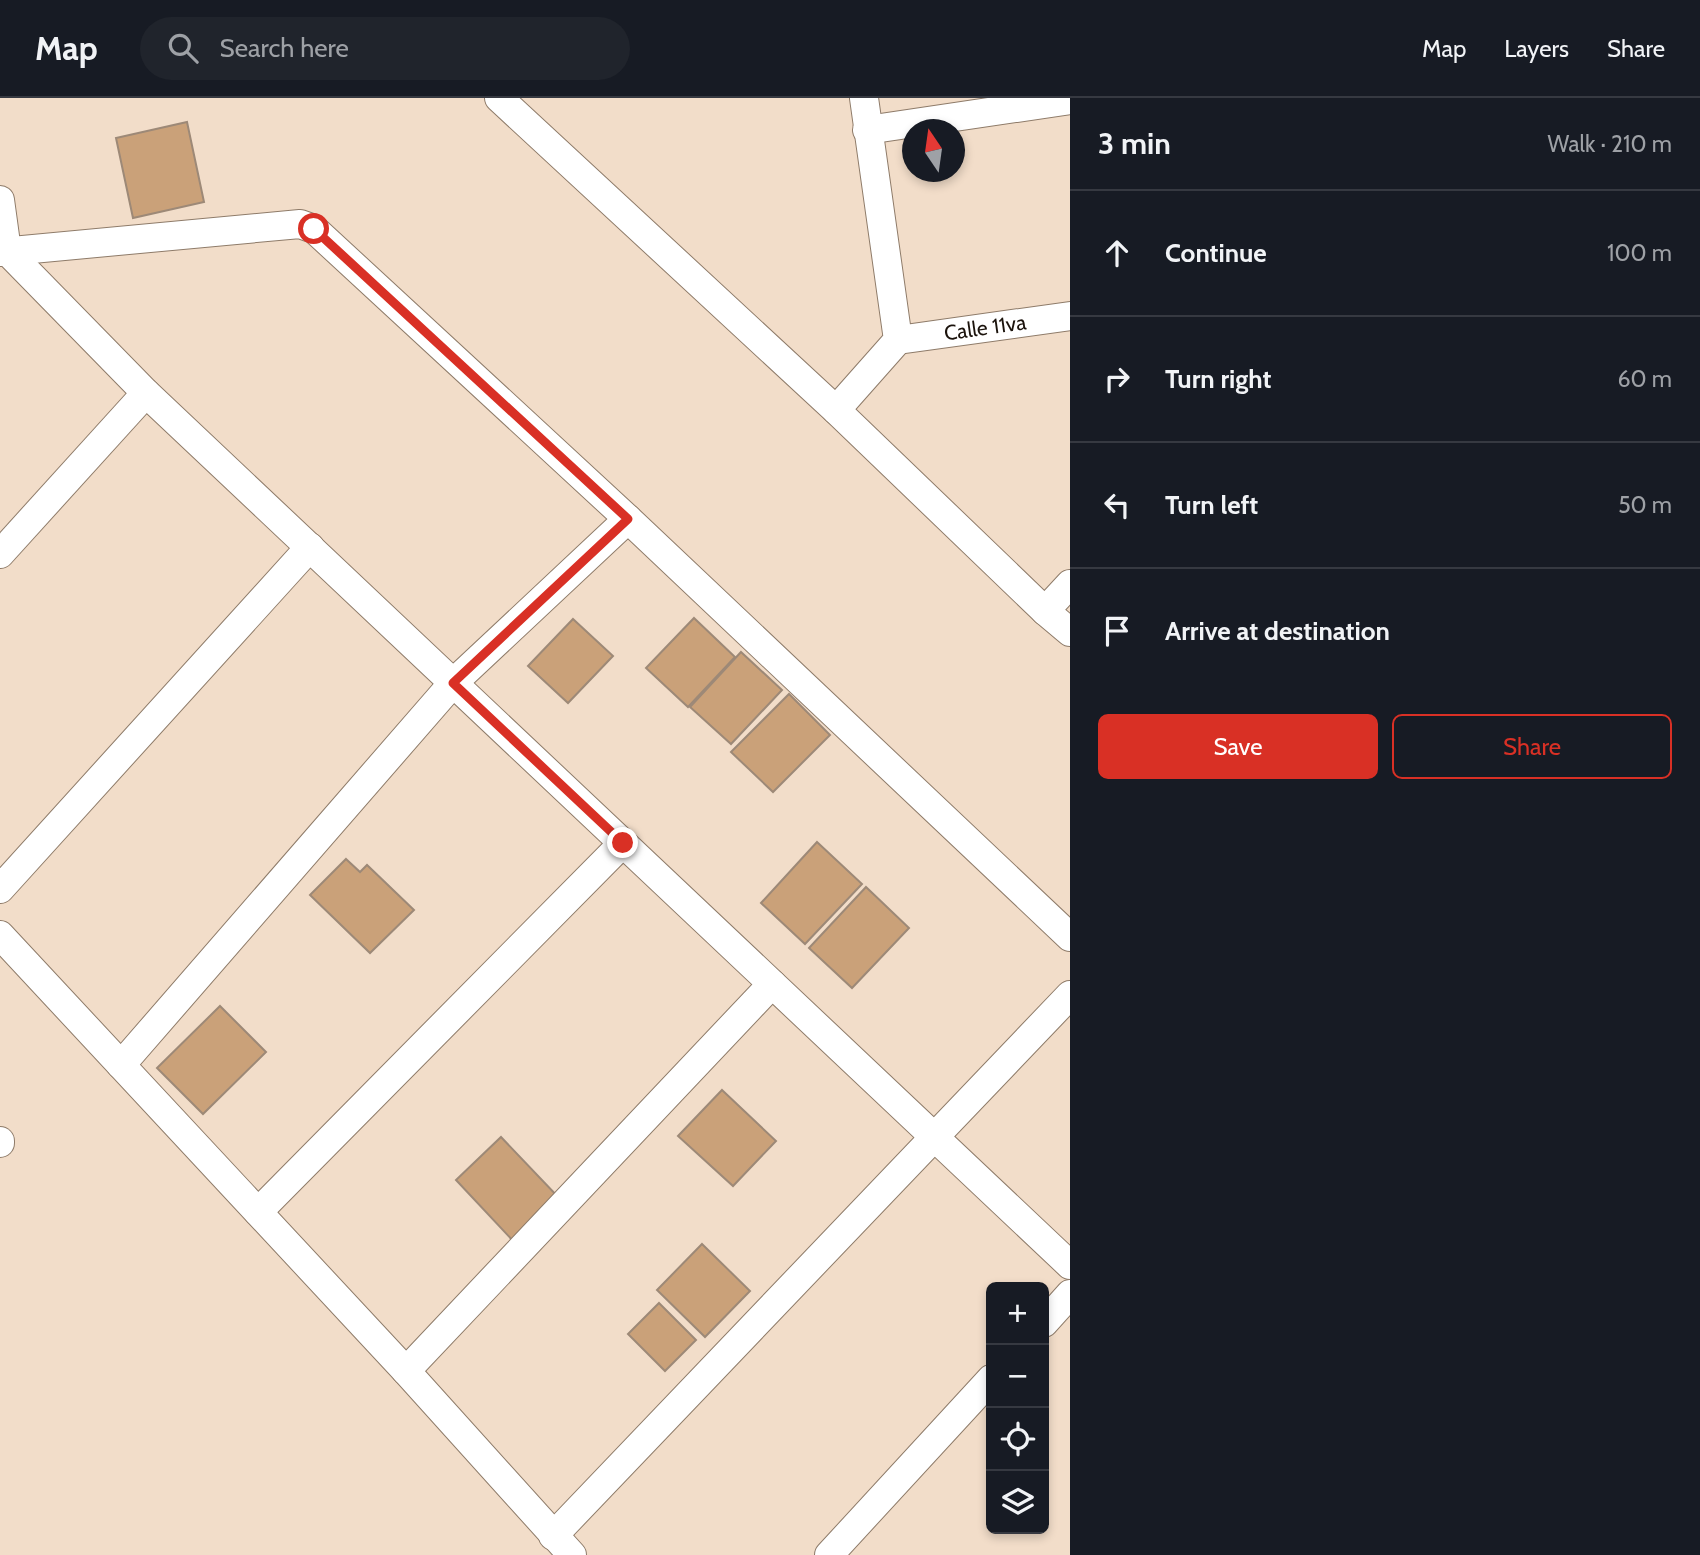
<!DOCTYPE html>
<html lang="en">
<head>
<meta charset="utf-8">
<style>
  :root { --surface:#171b24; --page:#20242c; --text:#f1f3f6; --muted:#9ea1a6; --line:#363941; --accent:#d93025 }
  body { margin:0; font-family:Cabin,sans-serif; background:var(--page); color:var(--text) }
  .controls { position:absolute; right:21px; bottom:21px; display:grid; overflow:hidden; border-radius:10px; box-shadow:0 4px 10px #0003 }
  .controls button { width:63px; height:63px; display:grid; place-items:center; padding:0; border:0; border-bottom:2px solid var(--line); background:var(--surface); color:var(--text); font:35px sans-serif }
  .compass { position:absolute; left:902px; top:21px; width:63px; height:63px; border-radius:50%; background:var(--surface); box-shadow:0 4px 10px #0003; rotate:347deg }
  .stop { position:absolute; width:21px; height:21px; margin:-16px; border:5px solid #d93025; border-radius:50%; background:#fff }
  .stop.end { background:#d93025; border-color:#fff; box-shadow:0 2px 7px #0008 }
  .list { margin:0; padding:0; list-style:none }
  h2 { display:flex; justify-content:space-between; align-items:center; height:91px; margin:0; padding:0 28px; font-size:30px }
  h2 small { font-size:23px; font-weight:400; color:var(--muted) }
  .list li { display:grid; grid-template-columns:46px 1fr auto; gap:21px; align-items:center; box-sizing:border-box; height:126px; padding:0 28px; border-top:2px solid var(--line) }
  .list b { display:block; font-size:26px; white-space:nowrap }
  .list em { font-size:23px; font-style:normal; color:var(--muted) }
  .actions { display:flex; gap:14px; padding:21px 28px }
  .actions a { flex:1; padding:16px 0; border:2px solid var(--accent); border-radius:10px; text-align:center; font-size:24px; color:var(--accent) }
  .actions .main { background:var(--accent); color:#fff }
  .icon { flex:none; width:38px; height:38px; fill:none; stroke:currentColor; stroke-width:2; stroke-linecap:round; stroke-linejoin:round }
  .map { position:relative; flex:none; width:1070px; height:1457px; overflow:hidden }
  header { display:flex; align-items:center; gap:42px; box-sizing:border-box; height:98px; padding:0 35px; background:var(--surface); border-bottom:2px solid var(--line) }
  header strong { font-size:33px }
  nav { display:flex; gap:38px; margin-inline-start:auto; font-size:24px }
  .search { width:490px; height:63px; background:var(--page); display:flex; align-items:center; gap:18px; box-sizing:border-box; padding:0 24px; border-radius:38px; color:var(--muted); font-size:26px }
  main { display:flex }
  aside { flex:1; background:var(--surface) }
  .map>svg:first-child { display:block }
  .building { fill:#caa179; stroke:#9d8977; stroke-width:2 }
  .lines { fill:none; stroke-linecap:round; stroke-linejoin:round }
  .minor-casing { stroke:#8e7b69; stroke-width:30 }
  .minor { stroke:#fff; stroke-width:28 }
  .route { stroke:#d93025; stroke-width:9 }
  .labels { text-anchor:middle; stroke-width:7; stroke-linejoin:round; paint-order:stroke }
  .street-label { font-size:21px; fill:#1b130c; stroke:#f2ddc9 }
</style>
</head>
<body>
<header>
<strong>Map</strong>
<div class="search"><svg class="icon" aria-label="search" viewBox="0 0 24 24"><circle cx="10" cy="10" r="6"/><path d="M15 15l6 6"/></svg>Search here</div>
<nav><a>Map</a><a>Layers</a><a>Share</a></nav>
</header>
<main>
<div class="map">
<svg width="1070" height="1457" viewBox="0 0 1070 1457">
  <rect width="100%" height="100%" fill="#f2ddc9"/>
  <g class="building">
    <path d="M187,24l17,80 -71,16 -17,-80z"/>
    <path d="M694,520l41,39 -47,50 -42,-39z"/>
    <path d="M573,521l40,37 -45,47 -40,-37z"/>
    <path d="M741,554l41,38 -51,54 -41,-37z"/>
    <path d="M789,596l41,41 -57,57 -42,-40z"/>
    <path d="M817,744l45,42 -57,60 -44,-41z"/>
    <path d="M346,761l14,13 7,-7 47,45 -44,43 -60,-58z"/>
    <path d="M866,789l43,41 -57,60 -43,-40z"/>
    <path d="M220,908l46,46 -63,62 -46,-46z"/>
    <path d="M722,992l54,51 -43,45 -55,-50z"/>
    <path d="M501,1039l60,63 -46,43 -59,-63z"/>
    <path d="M702,1146l48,47 -45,46 -48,-47z"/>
    <path d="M659,1205l37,37 -31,31 -37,-37z"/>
  </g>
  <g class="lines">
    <g class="minor-casing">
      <g id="minor">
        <path d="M499,0l337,312 209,201 25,21"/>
        <path d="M867,32l203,-30"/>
        <path d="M0,102l7,51 139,142 924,872"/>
        <path d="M0,154l300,-28 14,5 314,290 442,418"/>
        <path id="s1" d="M898,242l172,-24"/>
        <path d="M836,312l62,-70 -34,-242"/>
        <path d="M0,456l146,-161"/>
        <path d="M1045,513l25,-27"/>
        <path d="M0,791l310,-342"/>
        <path d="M0,837l406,436 166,184"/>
        <path d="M121,967l332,-382 175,-164"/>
        <path d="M0,1043v2"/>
        <path d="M258,1114l365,-369"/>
        <path d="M1044,1225l26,-29"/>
        <path d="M406,1273l366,-387"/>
        <path d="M553,1438l517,-541"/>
        <path d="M829,1457l162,-176"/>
      </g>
    </g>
    <use href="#minor" class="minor"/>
  </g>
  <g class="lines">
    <path class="route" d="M314,131l314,290 -175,164 170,160"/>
  </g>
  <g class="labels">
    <g class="street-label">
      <text dy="7" stroke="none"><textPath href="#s1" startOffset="88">Calle 11va</textPath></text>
    </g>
  </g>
</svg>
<div class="controls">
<button>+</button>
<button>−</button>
<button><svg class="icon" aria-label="locate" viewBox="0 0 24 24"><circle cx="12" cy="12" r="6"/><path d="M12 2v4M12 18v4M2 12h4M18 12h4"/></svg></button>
<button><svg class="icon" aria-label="layers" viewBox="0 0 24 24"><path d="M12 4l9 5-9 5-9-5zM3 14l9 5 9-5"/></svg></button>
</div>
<svg class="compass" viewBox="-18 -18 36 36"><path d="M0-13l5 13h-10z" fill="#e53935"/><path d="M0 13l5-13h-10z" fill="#9ea1a6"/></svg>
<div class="stop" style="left:314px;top:131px"></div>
<div class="stop end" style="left:623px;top:745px"></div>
</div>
<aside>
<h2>3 min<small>Walk · 210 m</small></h2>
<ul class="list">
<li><svg class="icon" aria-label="ahead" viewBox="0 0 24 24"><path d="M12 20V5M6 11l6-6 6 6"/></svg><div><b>Continue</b></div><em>100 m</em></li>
<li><svg class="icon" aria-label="right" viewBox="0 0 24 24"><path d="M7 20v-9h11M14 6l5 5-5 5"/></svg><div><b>Turn right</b></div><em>60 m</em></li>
<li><svg class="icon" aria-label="left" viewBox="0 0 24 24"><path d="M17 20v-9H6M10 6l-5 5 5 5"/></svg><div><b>Turn left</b></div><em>50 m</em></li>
<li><svg class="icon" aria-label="arrive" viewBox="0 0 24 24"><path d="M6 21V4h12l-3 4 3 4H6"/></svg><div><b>Arrive at destination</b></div></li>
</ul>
<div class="actions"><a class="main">Save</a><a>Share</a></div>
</aside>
</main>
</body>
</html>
